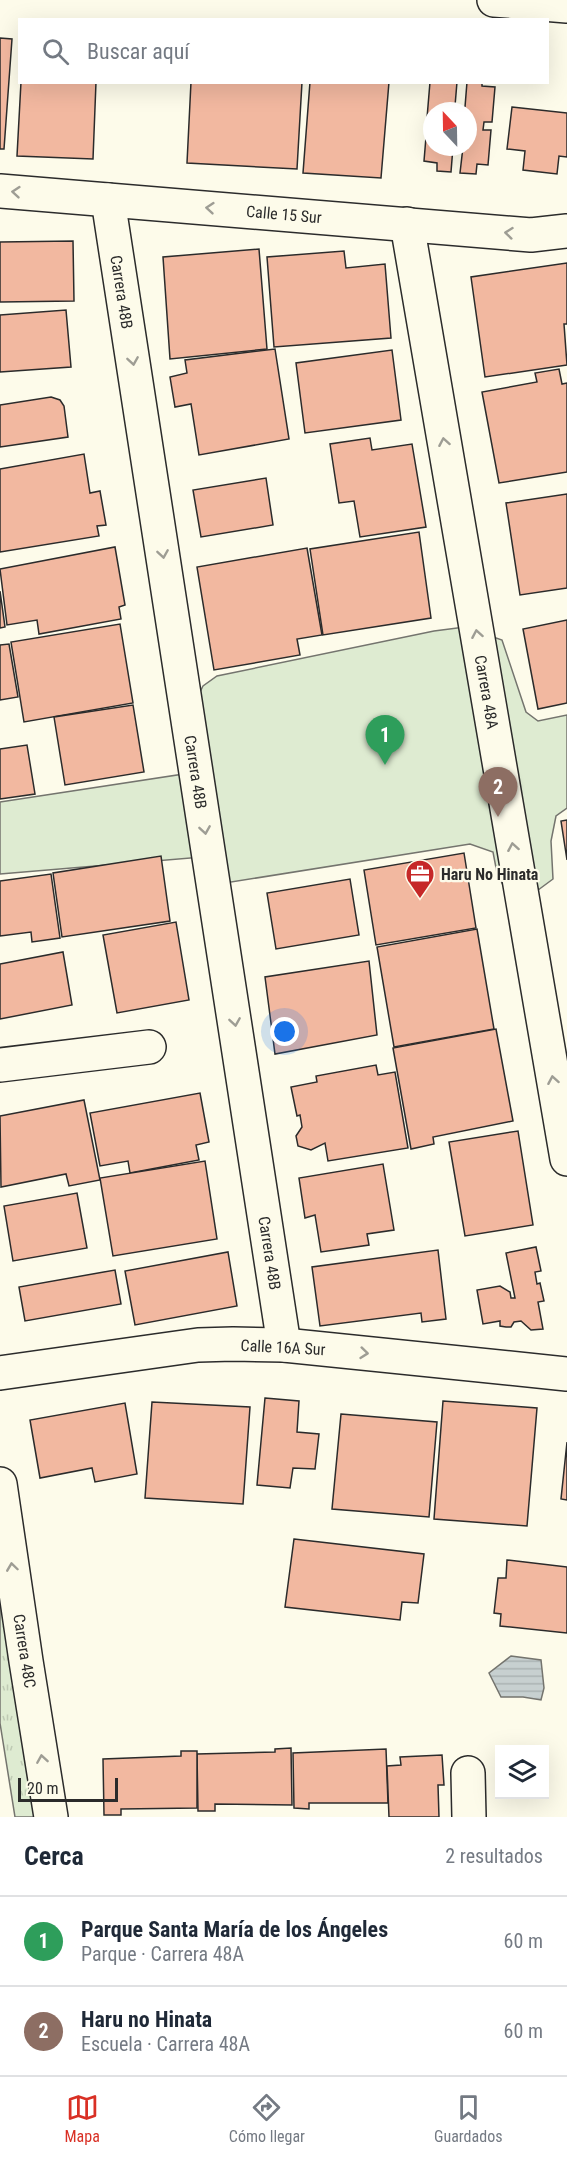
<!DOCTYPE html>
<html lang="es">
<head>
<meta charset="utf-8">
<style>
  :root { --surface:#fff; --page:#f6f6f7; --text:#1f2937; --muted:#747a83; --line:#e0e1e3; --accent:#d93025 }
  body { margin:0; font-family:"Roboto Condensed",sans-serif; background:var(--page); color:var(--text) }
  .controls { position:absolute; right:18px; bottom:18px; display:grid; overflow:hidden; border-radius:0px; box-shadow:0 6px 24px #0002 }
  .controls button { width:54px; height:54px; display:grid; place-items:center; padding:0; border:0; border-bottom:2px solid var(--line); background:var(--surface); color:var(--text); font:30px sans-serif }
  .compass { position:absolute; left:423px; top:102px; width:54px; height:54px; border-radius:50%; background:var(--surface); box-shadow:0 6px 24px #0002; rotate:338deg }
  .scale { position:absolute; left:18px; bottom:15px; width:100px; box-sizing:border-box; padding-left:6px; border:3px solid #2b2b2b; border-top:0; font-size:16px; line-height:21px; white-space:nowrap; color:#2b2b2b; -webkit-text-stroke:4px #fdfbea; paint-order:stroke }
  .you { position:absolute; left:285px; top:1032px; width:21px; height:21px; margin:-15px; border:4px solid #fff; border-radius:50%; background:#1a73e8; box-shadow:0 0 0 9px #1a73e833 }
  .badge { display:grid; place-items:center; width:39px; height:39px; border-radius:50%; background:var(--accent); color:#fff; font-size:20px; font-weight:700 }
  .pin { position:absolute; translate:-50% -50px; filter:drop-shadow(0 2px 3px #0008) }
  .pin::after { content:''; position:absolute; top:32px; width:21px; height:18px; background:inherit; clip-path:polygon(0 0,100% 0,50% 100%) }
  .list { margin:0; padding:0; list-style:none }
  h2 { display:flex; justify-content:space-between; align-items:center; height:78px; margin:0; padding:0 24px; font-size:26px }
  h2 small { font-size:20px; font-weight:400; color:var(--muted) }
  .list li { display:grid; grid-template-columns:39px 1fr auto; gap:18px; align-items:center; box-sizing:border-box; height:90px; padding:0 24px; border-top:2px solid var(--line) }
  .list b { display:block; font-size:22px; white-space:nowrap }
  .list p { margin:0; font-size:20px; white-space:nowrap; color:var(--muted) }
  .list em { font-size:20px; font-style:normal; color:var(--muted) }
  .icon { flex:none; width:33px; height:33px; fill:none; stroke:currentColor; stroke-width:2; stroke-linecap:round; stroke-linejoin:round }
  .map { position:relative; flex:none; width:567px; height:1817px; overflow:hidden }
  .search { position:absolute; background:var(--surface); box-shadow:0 6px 24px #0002; left:18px; right:18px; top:18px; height:66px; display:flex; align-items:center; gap:15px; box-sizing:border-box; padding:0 21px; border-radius:0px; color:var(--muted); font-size:22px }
  .sheet { height:258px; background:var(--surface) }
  nav { display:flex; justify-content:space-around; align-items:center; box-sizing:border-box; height:84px; border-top:2px solid var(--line); background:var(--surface); font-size:16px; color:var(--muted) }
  nav a { display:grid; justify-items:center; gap:3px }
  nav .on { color:var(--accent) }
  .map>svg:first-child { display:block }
  .grass { fill:url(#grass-tufts); stroke:#74746e; stroke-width:1.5 }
  .park { fill:#deebd1; stroke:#74746e; stroke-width:1.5 }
  .water { fill:url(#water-rules); stroke:#74746e; stroke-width:1.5 }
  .building { fill:#f2b8a0; stroke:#2b2b2b; stroke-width:1.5 }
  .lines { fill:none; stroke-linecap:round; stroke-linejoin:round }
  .minor-casing { stroke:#2b2b2b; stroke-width:36 }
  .minor { stroke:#fdfbea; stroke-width:33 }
  .oneway { stroke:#9e9d94 }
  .labels { text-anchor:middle; stroke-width:4.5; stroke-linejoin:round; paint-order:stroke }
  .street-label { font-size:16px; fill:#2b2b2b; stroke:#fdfbea }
  .poi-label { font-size:16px; font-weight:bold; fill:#2b2b2b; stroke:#fdfbea; text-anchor:start }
</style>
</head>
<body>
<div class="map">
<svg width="567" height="1817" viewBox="0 0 567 1817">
  <defs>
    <pattern id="grass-tufts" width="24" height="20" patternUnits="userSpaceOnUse" patternTransform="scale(1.5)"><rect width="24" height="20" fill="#deebd1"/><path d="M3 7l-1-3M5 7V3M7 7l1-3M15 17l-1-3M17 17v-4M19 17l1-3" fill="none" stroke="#bfcab4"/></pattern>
    <pattern id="water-rules" width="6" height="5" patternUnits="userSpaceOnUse" patternTransform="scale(1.5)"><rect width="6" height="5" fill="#c7d0d0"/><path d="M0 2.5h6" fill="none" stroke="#abb3b3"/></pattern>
  </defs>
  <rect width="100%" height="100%" fill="#fdfbea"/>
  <path class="grass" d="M0,1595l37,222h-22l-15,-94z"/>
  <path class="park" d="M465,627l37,13 24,72 12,9 29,-6v93l-11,8 -5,25 2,38 -19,14 -29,-4 -8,-16 -4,-21 -23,-8 -245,39 -11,-27 -214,18v-72l203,-31 -7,-71 7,-14 14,-10 217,-45z"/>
  <path class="water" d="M511,1656l30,4 3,28 -3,12 -18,-3h-22l-12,-24z"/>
  <g class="building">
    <path d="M0,38l12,1 -8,110h-4z"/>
    <path d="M21,82h75l-3,77 -76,-3z"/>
    <path d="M191,82h111l-5,87 -110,-6z"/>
    <path d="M310,82h79l-8,96 -78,-5z"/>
    <path d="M430,82h27l-2,24 10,1 2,-25h15v4l13,1 -3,35h-8l-1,8h8l-3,35 -11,-1 -1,10 -16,-1 3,-26h5v-36h-36v7h-5z"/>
    <path d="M512,107l55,6v44l-8,-1 -2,18 -34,-4 2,-19 -18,-2z"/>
    <path d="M427,125h5v22h21l-2,25 -14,-1v-8l-13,-2z"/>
    <path d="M73,241l1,60 -74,1v-60z"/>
    <path d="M259,249l8,100 -97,10 -7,-102z"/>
    <path d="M344,251l2,17 39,-4 6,74 -117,9 -7,-90z"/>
    <path d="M567,263v61h-3l3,41 -82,12 -14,-100z"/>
    <path d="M66,310l5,57 -71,5v-57z"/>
    <path d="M275,349l14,90 -90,16 -8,-51 -16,3 -5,-30 17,-4 -2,-13z"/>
    <path d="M392,350l9,70 -96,13 -9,-70z"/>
    <path d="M559,369l3,15 5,-1v89l-68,11 -17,-91 55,-10 -2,-9z"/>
    <path d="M51,397l9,3 4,6 4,31 -68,10v-42z"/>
    <path d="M370,438l2,12 40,-6 14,83 -66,10 -6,-36 -15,2 -9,-59z"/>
    <path d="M84,454l6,39 10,-2 6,34 -9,1 2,10 -99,16v-83z"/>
    <path d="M266,478l7,47 -72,12 -8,-47z"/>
    <path d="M567,494v94l-47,7 -14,-92z"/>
    <path d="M419,532l12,86 -108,17 -13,-86z"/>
    <path d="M115,547l10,58 -6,2 2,12 -82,15 -2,-14 -30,5 -7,-56z"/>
    <path d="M307,548l15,87 -25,4 3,16 -86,15 -17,-103z"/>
    <path d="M0,591l5,36 -5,1z"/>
    <path d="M567,620v83l-29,6 -15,-80z"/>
    <path d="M120,624l13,79 -109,19 -13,-80z"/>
    <path d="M9,644l9,53 -18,3v-55z"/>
    <path d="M133,705l11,67 -79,13 -11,-68z"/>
    <path d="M27,745l8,49 -35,5v-50z"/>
    <path d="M567,820v40l-6,-39z"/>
    <path d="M464,853l12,75 -100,17 -12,-75z"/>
    <path d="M161,856l9,65 -108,16 -9,-64z"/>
    <path d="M51,874l9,64 -28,4 -1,-10 -31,4v-55z"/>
    <path d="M350,879l9,56 -83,14 -9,-56z"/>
    <path d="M176,922l13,78 -72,13 -14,-78z"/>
    <path d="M477,929l17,100 -100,18 -17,-100z"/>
    <path d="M63,952l9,53 -72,14v-55z"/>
    <path d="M369,961l8,74 -102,19 -10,-77z"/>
    <path d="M496,1029l17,92 -80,16 1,7 -23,5 -18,-101z"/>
    <path d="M376,1065l2,10 17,-3 13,76 -80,13 -3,-18 -14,7 -13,-4 -2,-10 6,-9 -2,-12 -3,1 -6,-29 26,-5 -1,-6z"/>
    <path d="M200,1093l9,49 -13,3 3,15 -69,13 -2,-12 -28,5 -10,-53z"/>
    <path d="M84,1100l16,80 -31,6 -3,-12 -65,13 -1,-71z"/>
    <path d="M518,1131l15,94 -68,11 -16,-94z"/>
    <path d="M205,1161l12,78 -104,17 -13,-78z"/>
    <path d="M383,1164l11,66 -27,4 2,11 -48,7 -6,-37 -10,3 -6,-40z"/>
    <path d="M77,1193l10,55 -74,13 -9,-55z"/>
    <path d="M536,1247l5,24 -6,1 2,12 3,-1 4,18 -6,1 5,27 -12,1 -10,-9 -7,1 -3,5h-5l-6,-1v-5l-17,3 -6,-34 23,-4 10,6 1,6h4l-9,-45z"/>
    <path d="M438,1250l8,69 -24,3 -1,-9 -101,13 -8,-59z"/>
    <path d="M228,1252l9,54 -102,19 -10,-54z"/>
    <path d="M115,1270l6,34 -96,17 -6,-34z"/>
    <path d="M265,1398l34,3 -2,31 22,2 -4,35 -22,-1 -3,20 -33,-3z"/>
    <path d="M443,1401l94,7 -10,118 -93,-7z"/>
    <path d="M152,1402l98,5 -7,97 -98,-6z"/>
    <path d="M125,1403l12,71 -42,8 -3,-14 -52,10 -10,-58z"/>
    <path d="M341,1414l96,8 -8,95 -97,-8z"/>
    <path d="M567,1442v58l-6,-1z"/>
    <path d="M294,1539l130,15 -6,49 -16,-1 -2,18 -115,-13z"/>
    <path d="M507,1560l60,7v66l-67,-7 1,-12 -7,-1 4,-35h8z"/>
    <path d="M291,1748l1,57 -77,-1v7h-17l-1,-57 78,-2v-3z"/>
    <path d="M386,1749l2,54h-79v6l-15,-1 -1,-55z"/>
    <path d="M181,1751h16v57l-76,1v6h-17l-1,-56 78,-3z"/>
    <path d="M442,1755l2,30h-6l1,32h-50l-2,-51 14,-1 -1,-8z"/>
  </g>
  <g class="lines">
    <g class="minor-casing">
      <g id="minor">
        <path d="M494,0l73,6"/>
        <path d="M0,191l531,44 36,-4"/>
        <path d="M108,200l176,1145"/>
        <path d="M407,224l160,935"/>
        <path d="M0,1065l149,-18"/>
        <path d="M0,1373l198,-28 35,-1 51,1 283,29"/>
        <path d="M0,1484l26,177 25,156"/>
        <path d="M468,1773l1,44"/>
      </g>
    </g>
    <use href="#minor" class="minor"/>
  </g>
  <defs><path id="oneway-chevron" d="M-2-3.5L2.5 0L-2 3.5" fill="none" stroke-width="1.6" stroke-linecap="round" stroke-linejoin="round" transform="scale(1.5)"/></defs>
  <g class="oneway">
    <use href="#oneway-chevron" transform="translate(16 192) rotate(-175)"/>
    <use href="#oneway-chevron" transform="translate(210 208) rotate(-175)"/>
    <use href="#oneway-chevron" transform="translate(509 233) rotate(-174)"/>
    <use href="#oneway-chevron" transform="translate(133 361) rotate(81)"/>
    <use href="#oneway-chevron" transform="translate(444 442) rotate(-100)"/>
    <use href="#oneway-chevron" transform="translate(163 554) rotate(81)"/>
    <use href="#oneway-chevron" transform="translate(477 634) rotate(-100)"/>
    <use href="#oneway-chevron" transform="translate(205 830) rotate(81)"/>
    <use href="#oneway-chevron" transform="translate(513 847) rotate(-100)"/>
    <use href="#oneway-chevron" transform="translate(235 1022) rotate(81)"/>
    <use href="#oneway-chevron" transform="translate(553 1080) rotate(-100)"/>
    <use href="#oneway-chevron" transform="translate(364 1353) rotate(6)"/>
    <use href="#oneway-chevron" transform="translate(12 1567) rotate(-98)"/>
    <use href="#oneway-chevron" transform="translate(42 1759) rotate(-99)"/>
  </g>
  <defs>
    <g id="office-pin" transform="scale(1.5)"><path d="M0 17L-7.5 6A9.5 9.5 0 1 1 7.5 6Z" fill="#c62828" stroke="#fdfbea"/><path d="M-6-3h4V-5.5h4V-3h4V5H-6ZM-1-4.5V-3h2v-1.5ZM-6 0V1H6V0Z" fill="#fff"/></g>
  </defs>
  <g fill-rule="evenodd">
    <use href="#office-pin" x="420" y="874"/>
  </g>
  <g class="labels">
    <g class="street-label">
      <text transform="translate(284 214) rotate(5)" y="6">Calle 15 Sur</text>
      <text transform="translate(122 292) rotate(81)" y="6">Carrera 48B</text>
      <text transform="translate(487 692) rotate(80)" y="6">Carrera 48A</text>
      <text transform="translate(196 772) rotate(81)" y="6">Carrera 48B</text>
      <text transform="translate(270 1253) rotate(81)" y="6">Carrera 48B</text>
      <text transform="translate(283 1347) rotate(3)" y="6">Calle 16A Sur</text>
      <text transform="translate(25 1651) rotate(81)" y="6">Carrera 48C</text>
    </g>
    <g class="poi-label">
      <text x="441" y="880">Haru No Hinata</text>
    </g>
  </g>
</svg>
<div class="controls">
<button><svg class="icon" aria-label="layers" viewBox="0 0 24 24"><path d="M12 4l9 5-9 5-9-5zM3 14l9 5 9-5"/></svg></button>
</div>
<svg class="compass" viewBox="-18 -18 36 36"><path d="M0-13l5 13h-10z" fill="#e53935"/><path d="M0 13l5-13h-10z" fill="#747a83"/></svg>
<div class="scale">20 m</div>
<div class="you"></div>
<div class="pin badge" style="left:385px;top:765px;background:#2e9e5b">1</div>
<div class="pin badge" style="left:498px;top:817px;background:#8d6e63">2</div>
<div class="search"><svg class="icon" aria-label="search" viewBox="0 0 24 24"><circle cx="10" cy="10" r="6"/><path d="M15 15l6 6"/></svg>Buscar aquí</div>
</div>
<section class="sheet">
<h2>Cerca<small>2 resultados</small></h2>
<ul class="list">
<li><span class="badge" style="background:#2e9e5b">1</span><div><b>Parque Santa María de los Ángeles</b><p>Parque · Carrera 48A</p></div><em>60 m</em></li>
<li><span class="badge" style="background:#8d6e63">2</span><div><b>Haru no Hinata</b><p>Escuela · Carrera 48A</p></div><em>60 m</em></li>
</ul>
</section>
<nav>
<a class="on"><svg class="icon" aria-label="map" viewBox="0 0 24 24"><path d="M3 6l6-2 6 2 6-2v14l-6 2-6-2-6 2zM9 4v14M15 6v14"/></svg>Mapa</a>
<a><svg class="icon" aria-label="directions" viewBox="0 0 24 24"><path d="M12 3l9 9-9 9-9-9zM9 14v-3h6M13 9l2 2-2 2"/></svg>Cómo llegar</a>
<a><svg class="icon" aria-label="saved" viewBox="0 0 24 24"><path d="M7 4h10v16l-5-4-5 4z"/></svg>Guardados</a>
</nav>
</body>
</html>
